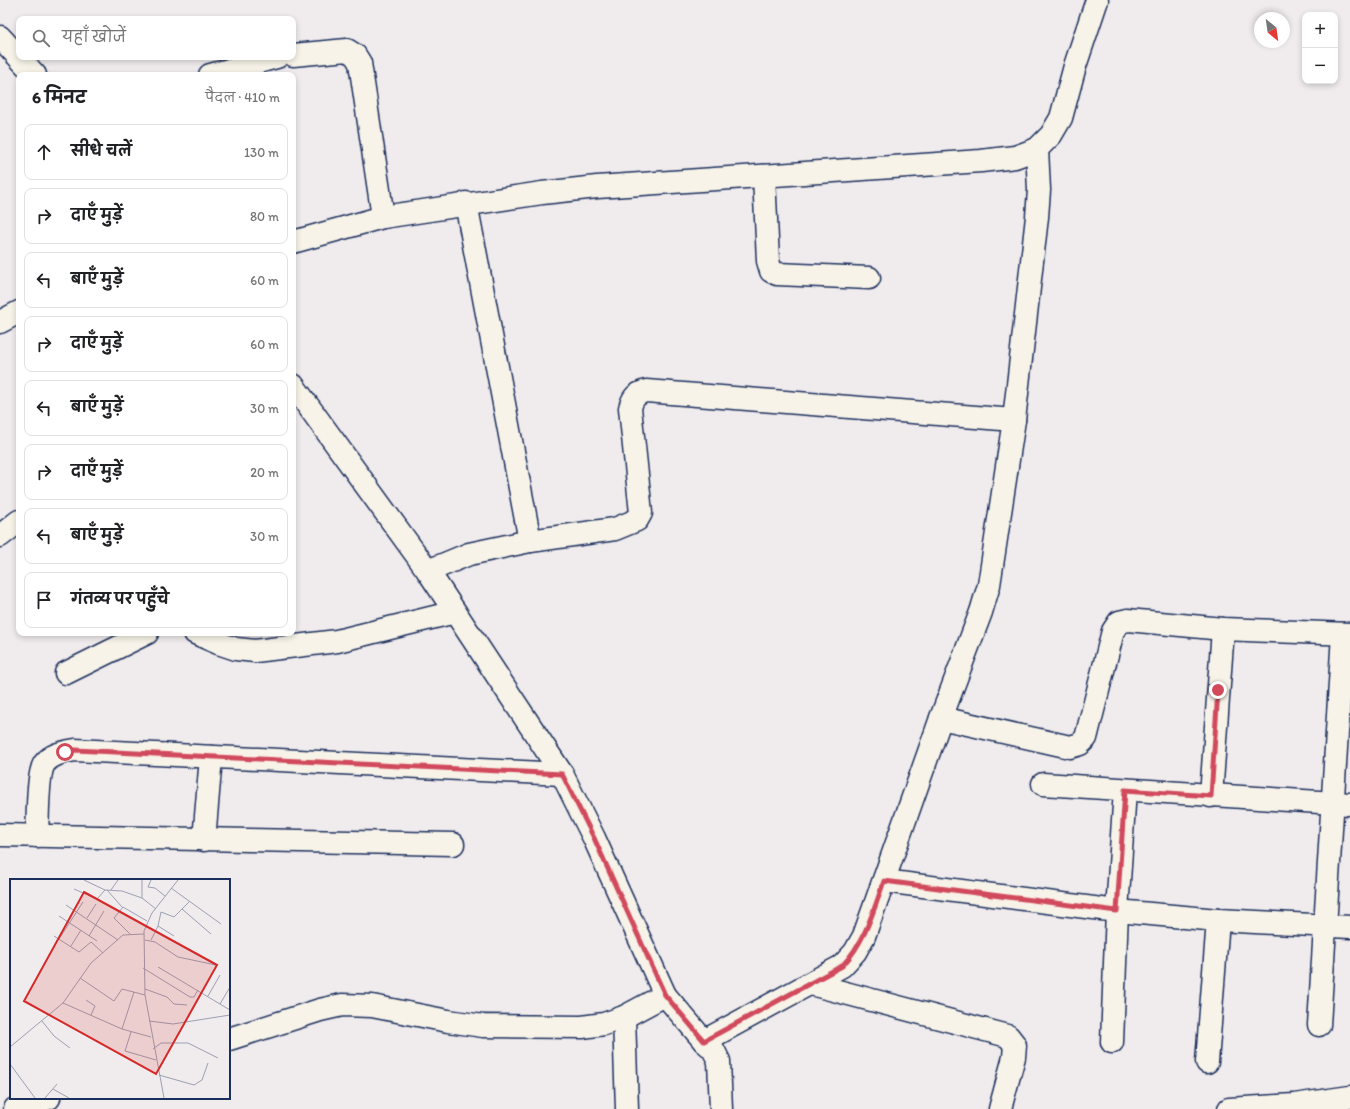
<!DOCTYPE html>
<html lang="hi">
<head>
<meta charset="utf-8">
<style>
  :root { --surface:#fff; --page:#f2f2f2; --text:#202124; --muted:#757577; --line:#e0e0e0 }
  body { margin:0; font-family:Itim,"Playpen Sans Deva",sans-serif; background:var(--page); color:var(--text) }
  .controls { position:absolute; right:12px; top:12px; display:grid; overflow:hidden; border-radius:8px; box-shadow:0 2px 6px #0003 }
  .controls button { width:36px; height:36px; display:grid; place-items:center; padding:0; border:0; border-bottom:1px solid var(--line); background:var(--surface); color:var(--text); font:20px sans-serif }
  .compass { position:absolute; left:1254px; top:12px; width:36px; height:36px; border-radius:50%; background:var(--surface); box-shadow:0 2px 6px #0003; rotate:151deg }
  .stop { position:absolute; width:12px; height:12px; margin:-9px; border:3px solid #d1495b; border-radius:50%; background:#fff }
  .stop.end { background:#d1495b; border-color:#fff; box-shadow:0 1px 4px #0008 }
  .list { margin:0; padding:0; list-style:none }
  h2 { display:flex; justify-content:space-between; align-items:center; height:52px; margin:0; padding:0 16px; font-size:17px }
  h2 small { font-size:13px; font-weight:400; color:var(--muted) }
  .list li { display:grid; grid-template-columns:26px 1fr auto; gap:12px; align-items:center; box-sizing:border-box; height:56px; margin:0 8px 8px; padding:0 8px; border:1px solid var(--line); border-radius:8px }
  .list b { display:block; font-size:15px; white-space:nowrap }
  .list em { font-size:13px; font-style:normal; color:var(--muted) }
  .icon { flex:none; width:22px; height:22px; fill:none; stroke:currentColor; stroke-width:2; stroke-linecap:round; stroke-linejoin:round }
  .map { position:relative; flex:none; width:1350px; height:1109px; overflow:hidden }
  .search { position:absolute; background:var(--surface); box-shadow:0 2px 6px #0003; left:16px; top:16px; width:280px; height:44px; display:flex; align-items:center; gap:10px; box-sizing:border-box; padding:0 14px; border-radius:8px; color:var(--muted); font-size:15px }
  .panel { position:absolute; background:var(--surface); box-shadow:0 2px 6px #0003; left:16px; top:72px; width:280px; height:564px; border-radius:8px }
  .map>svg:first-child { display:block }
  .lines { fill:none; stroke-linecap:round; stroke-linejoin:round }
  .minor-casing { stroke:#1b2f5e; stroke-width:25 }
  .tertiary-casing { stroke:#1b2f5e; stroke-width:25 }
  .minor { stroke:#f7f3e8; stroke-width:22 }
  .tertiary { stroke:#f7f3e8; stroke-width:22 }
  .route { stroke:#d1495b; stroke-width:5 }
  .inset-road { fill:none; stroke:#9ba0b3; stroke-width:1 }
  .view { fill:#d62828; fill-opacity:0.15; stroke:#d62828; stroke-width:2 }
  .inset-edge { fill:none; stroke:#1b2f5e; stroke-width:2 }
</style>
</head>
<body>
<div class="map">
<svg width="1350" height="1109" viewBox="0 0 1350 1109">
  <rect width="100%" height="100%" fill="#f0ebec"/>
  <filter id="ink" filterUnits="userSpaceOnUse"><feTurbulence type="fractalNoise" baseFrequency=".025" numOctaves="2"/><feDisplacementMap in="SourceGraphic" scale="8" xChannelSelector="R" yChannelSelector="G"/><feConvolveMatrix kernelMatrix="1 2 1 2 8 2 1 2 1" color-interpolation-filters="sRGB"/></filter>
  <g filter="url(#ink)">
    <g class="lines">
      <g class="minor-casing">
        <g id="minor">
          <path d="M293,55l54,-5 8,5 5,8 23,154"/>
          <path d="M210,75l67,-18"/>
          <path d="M764,176l4,85 3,10 6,3 92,4"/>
          <path d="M466,203l64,338"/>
          <path d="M293,242l90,-25 159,-24 55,-6 384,-26 34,-4 22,-8 14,-14 10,-17 14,-52 22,-66"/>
          <path d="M0,322l19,-10"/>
          <path d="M0,536l19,-15"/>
          <path d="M428,571l41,-17 61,-13 85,-12 22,-9 4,-7 -11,-105c3,-11 6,-14 16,-17l368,29"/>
          <path d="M195,633l23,10 18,6 19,2 82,-10 118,-29"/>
          <path d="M66,673l81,-40"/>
          <path d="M941,718l129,29 10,-3 6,-6 27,-107 6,-9 9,-2 95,9 127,5"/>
          <path d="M1043,784l307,20"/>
          <path d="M1211,796l12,-167"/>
          <path d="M0,835l453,9"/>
          <path d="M37,836c1,-15 0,-60 7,-72 7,-10 20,-12 31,-14l487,24"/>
          <path d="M204,840l7,-83"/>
          <path d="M884,881l233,30 101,9 132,7"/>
          <path d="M811,984l197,52 7,9 -1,12 -14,52"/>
          <path d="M624,1017l3,92"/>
          <path d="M1319,1025l24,-391"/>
          <path d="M229,1039l91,-29 22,-5 30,1 76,15 35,5 99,1 22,-3 20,-7 41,-22"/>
          <path d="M704,1041l138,-75 13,-14 9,-16 77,-218 40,-106 8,-27 25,-165 23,-203 2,-27 -2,-41"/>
          <path d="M1112,1042l5,-131 8,-121"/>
          <path d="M1207,1062l11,-142"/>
          <path d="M15,1109l34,-11"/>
          <path d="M1229,1109l65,-4 56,-8"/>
        </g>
      </g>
      <g class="tertiary-casing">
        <g id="tertiary">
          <path d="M0,37l35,38"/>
          <path d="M293,385l135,186 134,203 32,64 71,157 39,46 9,8 6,12 2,48"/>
        </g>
      </g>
      <use href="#minor" class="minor"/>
      <use href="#tertiary" class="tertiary"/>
    </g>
  </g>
  <g class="lines" filter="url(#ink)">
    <path class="route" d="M65,752l10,-2 487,24 32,64 71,157 39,46 138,-75c23,-24 31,-54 42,-85l233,30 8,-121 86,6 7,-106"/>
  </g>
  <g transform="translate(10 879)">
    <rect width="220" height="220" fill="#f0ebec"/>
    <path class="inset-road" d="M74,1l21,10 17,1 20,7 14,11M132,1v18M141,1l-3,7 7,1 10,8M161,9l50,36M64,10l23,10 8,-9M97,11l15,17M101,11l7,-10M56,26l52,35M172,30l29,25M49,37l38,25M77,39l9,-14M148,47l16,10M120,55l-16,-16 9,-11 24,14M44,57l25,16 12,-10 12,11M79,57l15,-25M49,60l24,-37M135,61l10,2 23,15 38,8M141,61l7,-14 3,-14 13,5 16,-16M61,67l10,-16M148,88l72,43M133,89l47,29h4l4,-7M70,99l34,23 8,-12 23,6M135,110l22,8 7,7 13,1M198,117l12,-21M76,121l9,6 -4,9M53,124l28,-40 32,-28 21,-1M210,125l10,-17M32,142l12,15 16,12M139,142l24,3 57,-9M112,150l12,-37M121,153l-6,19 31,9M0,168l53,-44 59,26 29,8M143,170l8,-6h27l30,15M0,185l25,34M149,196l35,10 8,-5 6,-17M43,210l16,9M35,219l12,-14M154,219l-19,-103 -1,-64 8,-18 26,-33"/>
    <path class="view" d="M74,13l133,73 -61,109 -132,-73z"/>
    <rect width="220" height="220" class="inset-edge"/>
  </g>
</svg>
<div class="controls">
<button>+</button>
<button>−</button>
</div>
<svg class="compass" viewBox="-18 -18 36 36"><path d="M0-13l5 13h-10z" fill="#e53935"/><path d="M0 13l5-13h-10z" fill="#757577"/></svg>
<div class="stop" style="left:65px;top:752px"></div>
<div class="stop end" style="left:1218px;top:690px"></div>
<div class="search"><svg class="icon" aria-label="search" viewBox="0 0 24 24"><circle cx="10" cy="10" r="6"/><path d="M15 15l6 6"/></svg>यहाँ खोजें</div>
<section class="panel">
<h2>6 मिनट<small>पैदल · 410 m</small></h2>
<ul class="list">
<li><svg class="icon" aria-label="ahead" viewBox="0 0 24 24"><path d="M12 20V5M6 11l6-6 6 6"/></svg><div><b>सीधे चलें</b></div><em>130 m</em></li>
<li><svg class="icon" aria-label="right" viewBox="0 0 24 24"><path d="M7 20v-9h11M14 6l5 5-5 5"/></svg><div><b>दाएँ मुड़ें</b></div><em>80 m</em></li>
<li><svg class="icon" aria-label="left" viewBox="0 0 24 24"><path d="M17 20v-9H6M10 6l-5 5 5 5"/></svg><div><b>बाएँ मुड़ें</b></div><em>60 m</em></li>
<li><svg class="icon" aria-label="right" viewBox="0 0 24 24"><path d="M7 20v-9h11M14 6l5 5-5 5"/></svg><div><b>दाएँ मुड़ें</b></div><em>60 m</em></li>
<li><svg class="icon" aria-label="left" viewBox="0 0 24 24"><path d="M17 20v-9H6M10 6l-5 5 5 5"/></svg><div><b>बाएँ मुड़ें</b></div><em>30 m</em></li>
<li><svg class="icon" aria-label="right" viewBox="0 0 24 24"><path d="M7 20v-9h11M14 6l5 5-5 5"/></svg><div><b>दाएँ मुड़ें</b></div><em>20 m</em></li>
<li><svg class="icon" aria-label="left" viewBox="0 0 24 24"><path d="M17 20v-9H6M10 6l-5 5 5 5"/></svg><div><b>बाएँ मुड़ें</b></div><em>30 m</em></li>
<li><svg class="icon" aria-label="arrive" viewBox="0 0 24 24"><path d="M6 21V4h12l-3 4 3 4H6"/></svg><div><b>गंतव्य पर पहुँचे</b></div></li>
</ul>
</section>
</div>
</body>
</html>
